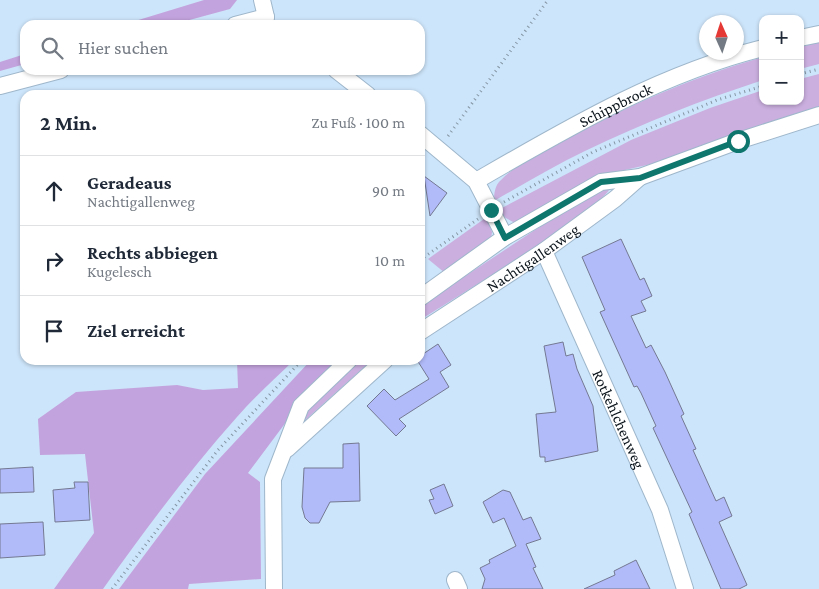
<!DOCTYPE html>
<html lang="de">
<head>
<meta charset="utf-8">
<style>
  :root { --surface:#fff; --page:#f6f6f7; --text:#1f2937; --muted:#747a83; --line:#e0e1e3 }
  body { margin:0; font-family:"Crimson Pro",serif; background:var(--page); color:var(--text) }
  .controls { position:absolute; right:15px; top:15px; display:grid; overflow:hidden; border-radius:10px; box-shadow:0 1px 4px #0004 }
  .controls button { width:45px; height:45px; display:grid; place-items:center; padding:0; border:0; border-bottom:1px solid var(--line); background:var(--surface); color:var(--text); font:25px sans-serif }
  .compass { position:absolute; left:699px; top:15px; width:45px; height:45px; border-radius:50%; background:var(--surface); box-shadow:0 1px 4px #0004; rotate:357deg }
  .stop { position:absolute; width:15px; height:15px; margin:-11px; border:4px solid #0f766e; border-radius:50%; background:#fff }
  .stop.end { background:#0f766e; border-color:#fff; box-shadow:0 1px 5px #0008 }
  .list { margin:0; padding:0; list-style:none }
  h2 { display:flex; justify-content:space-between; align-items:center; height:65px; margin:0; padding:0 20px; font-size:21px }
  h2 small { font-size:16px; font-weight:400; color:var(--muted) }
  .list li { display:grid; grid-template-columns:32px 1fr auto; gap:15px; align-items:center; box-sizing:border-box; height:70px; padding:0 20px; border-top:1px solid var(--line) }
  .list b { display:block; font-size:19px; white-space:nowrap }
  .list p { margin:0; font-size:16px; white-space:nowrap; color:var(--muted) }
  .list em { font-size:16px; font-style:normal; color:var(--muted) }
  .icon { flex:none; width:28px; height:28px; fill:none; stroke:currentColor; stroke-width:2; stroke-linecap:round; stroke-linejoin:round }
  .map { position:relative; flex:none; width:819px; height:589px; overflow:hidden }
  .search { position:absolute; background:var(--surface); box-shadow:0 1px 4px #0004; left:20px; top:20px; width:405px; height:55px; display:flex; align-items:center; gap:12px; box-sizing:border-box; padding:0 18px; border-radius:15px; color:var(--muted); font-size:19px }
  .panel { position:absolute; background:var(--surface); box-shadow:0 1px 4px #0004; left:20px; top:90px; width:405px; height:275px; border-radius:15px }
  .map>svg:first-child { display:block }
  .green { fill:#caafdf }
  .forest { fill:#c3a3dd }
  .building { fill:#b1bbf9; stroke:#747992 }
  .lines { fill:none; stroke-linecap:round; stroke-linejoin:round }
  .minor-casing { stroke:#9fb7cb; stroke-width:18 }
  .path { stroke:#8496a5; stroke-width:3; stroke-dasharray:1 4; stroke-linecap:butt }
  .minor { stroke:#fff; stroke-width:16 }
  .route { stroke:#0f766e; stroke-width:6 }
  .labels { text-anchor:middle; stroke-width:4.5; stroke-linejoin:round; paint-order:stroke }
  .street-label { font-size:16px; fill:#0c151c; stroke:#fff }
</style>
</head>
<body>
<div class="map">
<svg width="819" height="589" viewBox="0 0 819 589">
  <rect width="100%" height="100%" fill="#cde5fa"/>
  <g class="green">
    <path d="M819,42v22l-19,5v-22z"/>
    <path d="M763,57v23c-61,20 -120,43 -178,71 -31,15 -61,33 -91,50 0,-8 1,-16 7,-21 14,-15 37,-25 55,-35 68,-38 131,-66 207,-88z"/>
    <path d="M819,74v36l-159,52 -66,15 -79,46 -11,-6 -4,-8 131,-69 79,-32 53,-18v11h37v-22z"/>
    <path d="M610,187c1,16 -166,118 -190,133v-13l15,-11 147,-97z"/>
    <path d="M484,219l4,1 4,12 -1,7 -46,34 -17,-14z"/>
    <path d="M359,360h13l-70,63 3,-10z"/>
  </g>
  <g class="forest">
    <path d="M204,0h33l-7,9 -59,16h-49z"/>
    <path d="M25,54v10l-25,7v-9z"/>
    <path d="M237,360h57c-19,19 -40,37 -57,57 -49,55 -92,113 -134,172h-49l40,-56 -9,-79 -45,1 -2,-36 38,-27 101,-7 26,5 35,-2z"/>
    <path d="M311,360h30l-31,30 -62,83 12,9 1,97 -72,5 -1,5h-69l86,-115z"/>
  </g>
  <g class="building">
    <path d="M424,176l23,17 -17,23z"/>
    <path d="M621,239l19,41 4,-2 8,18 -11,5 5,10 -15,5 15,32 5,-3 14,27 19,42 -3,2 15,33 -3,1 23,51 8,-4 8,19 -13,6 28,63 -8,4h-18l-32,-75 3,-2 -39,-84 3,-2 -15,-33 -4,-7 -3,1 -34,-75 5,-2 -23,-53z"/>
    <path d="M563,342l3,14 7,-2 4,15 16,37 5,45 -53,11v-5h-5l-4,-43 20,-2 -12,-66z"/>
    <path d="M438,344l13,21 -11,7 9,15 -50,32 7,7 -10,10 -29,-30 17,-17 11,11 34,-21 -12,-19h3v-4z"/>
    <path d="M359,443l1,58 -30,1 -11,21h-9l-5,-5 -3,-11 2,-39h39v-24z"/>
    <path d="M33,467l1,25 -34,1v-24z"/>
    <path d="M74,482h14l2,38 -35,2 -2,-32 22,-2z"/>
    <path d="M444,484l9,22 -18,8 -6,-14 5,-1 -4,-9z"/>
    <path d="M503,490l7,2 13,28 8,-3 10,22 -15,5 10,23 -3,1 10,21h-61l3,-10 -5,-11 10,-5 -1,-3 27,-14 -12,-28 -11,5 -10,-21z"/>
    <path d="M43,522l2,33 -45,3v-34z"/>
    <path d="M636,560l14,29h-66l31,-14 -1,-4z"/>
  </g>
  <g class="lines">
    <g class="minor-casing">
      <g id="minor">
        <path d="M262,0l4,17"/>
        <path d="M235,25l31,-8"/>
        <path d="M800,38l19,-4"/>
        <path d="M336,70l32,25"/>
        <path d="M0,86l61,-16"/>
        <path d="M420,134l56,47 29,56"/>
        <path id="s1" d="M476,181c92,-53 183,-107 287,-133"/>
        <path id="s2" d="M544,251l116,259 25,79"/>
        <path d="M420,298l85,-61 96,-55 39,-5 98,-36 81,-26"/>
        <path id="s3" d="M420,332l124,-81 71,-52 25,-22"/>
        <path d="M287,449l98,-89"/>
        <path d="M455,580l4,9"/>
        <path d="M274,589l-1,-110 28,-73 48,-46"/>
      </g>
    </g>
    <g class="path">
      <path d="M800,74l19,-5"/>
      <path d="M448,136l100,-136"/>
      <path d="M504,202l89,-50 124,-52 46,-14"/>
      <path d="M420,260l58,-41"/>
      <path d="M112,589l106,-139 84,-90"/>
    </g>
    <use href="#minor" class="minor"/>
  </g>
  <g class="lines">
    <path class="route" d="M491,210l14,28 96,-56 39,-4 98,-37"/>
  </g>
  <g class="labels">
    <g class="street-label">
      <text dy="6" stroke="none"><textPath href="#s1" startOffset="159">Schippbrock</textPath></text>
      <text dy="6" stroke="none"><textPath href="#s3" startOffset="135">Nachtigallenweg</textPath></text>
      <text dy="6" stroke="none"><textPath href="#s2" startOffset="184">Rotkehlchenweg</textPath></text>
    </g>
  </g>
</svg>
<div class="controls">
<button>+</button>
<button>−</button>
</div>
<svg class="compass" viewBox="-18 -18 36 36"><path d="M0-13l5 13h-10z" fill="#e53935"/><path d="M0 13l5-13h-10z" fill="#747a83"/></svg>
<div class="stop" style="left:738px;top:141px"></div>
<div class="stop end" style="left:491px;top:210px"></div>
<div class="search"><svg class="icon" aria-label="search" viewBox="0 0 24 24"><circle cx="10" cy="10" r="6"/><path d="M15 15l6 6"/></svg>Hier suchen</div>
<section class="panel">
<h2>2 Min.<small>Zu Fuß · 100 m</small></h2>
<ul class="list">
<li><svg class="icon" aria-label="ahead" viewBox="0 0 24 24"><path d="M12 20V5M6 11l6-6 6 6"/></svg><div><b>Geradeaus</b><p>Nachtigallenweg</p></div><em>90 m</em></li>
<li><svg class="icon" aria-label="right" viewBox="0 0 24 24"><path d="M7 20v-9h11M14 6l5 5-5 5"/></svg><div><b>Rechts abbiegen</b><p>Kugelesch</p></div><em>10 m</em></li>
<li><svg class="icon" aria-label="arrive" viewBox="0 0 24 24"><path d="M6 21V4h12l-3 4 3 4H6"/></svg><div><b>Ziel erreicht</b></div></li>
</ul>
</section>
</div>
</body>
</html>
